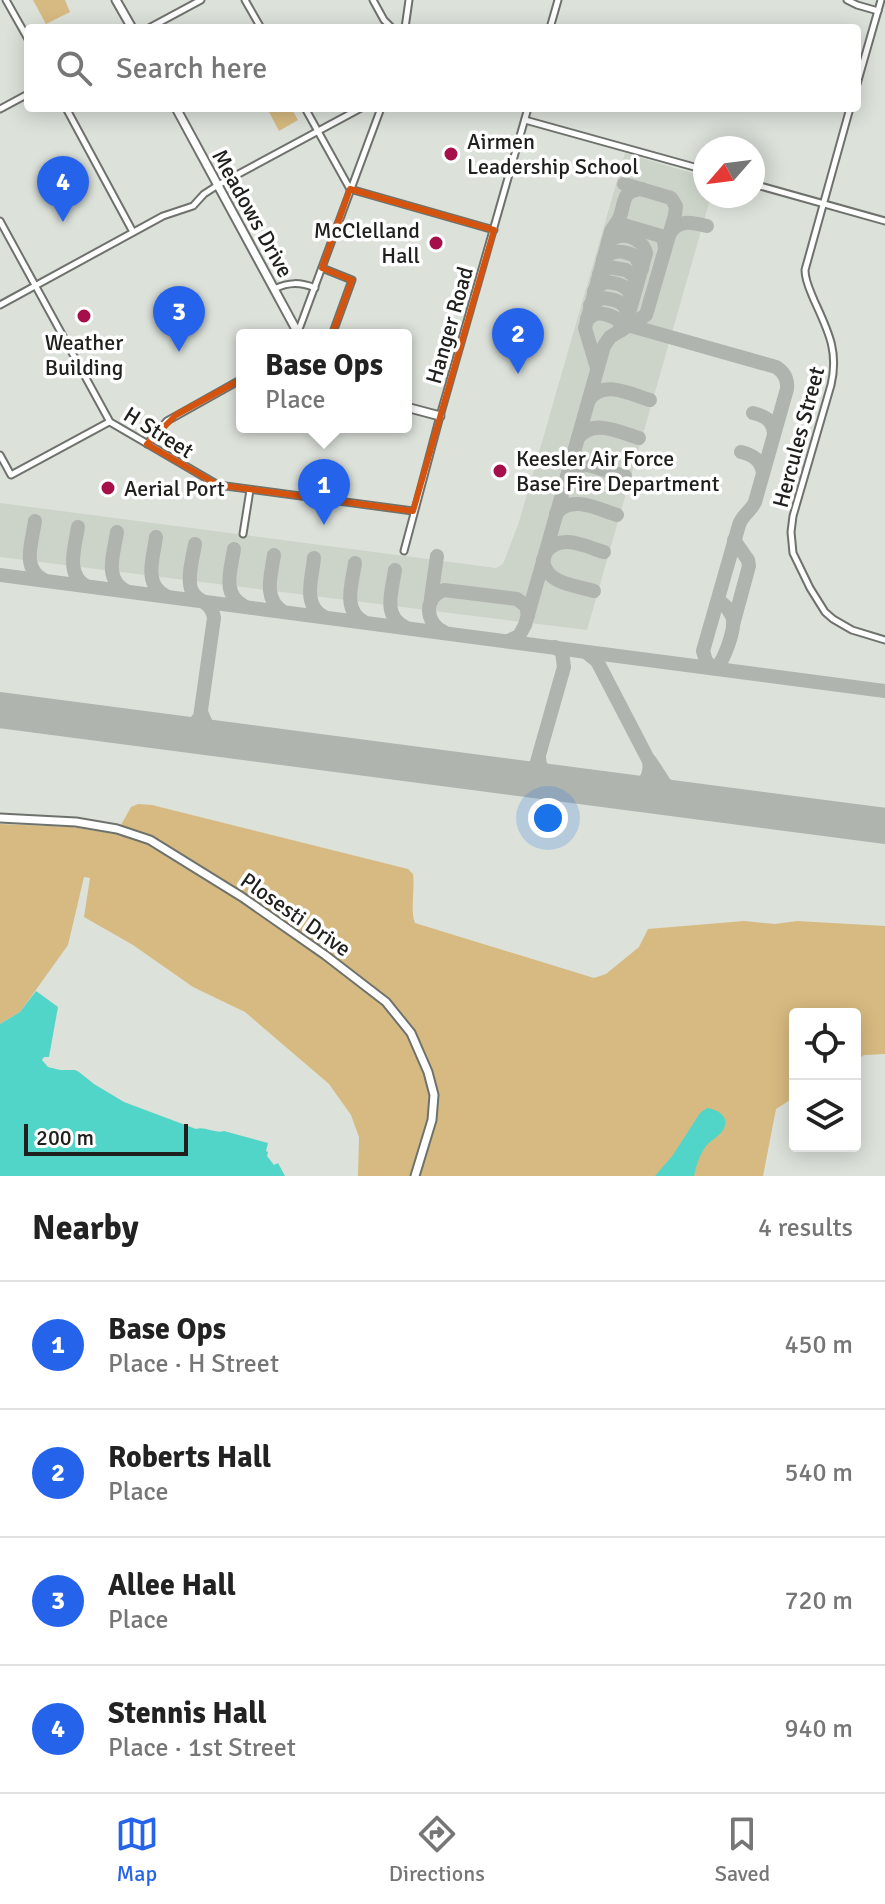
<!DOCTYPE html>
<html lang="en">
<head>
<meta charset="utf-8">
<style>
  :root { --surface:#fff; --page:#f6f6f6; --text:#222; --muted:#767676; --line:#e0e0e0; --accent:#2563eb }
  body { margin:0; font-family:Signika,sans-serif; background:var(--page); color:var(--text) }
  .controls { position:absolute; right:24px; bottom:24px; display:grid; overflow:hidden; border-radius:8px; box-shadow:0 4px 20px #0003 }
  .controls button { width:72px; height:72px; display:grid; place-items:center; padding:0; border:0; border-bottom:2px solid var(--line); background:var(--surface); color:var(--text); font:40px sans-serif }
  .compass { position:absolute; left:693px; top:136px; width:72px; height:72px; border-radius:50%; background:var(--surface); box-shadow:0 4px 20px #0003; rotate:242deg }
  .scale { position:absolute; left:24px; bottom:20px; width:164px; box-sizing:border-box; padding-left:8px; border:4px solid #20211f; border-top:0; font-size:22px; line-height:28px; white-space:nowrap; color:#20211f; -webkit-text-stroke:6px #fff; paint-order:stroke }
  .you { position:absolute; left:548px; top:818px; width:28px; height:28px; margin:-20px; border:6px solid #fff; border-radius:50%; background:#1a73e8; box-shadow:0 0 0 12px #1a73e833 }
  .badge { display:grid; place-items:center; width:52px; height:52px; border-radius:50%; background:var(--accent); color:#fff; font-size:26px; font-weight:700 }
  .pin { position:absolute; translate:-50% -66px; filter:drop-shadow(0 2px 4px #0008) }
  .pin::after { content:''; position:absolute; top:42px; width:28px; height:24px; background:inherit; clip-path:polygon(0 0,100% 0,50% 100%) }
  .popup { position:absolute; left:236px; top:329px; width:176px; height:104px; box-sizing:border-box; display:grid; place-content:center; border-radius:8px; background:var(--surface); filter:drop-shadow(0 2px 6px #0005); font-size:26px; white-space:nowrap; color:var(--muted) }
  .popup b { font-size:30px; color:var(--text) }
  .popup::after { content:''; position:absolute; left:50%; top:100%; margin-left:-16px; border:16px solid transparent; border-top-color:var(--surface) }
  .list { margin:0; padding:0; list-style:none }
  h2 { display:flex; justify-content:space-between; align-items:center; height:104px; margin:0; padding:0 32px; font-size:34px }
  h2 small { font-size:26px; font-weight:400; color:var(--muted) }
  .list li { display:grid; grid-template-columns:52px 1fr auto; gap:24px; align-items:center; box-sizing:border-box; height:128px; padding:0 32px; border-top:2px solid var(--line) }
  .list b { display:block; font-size:30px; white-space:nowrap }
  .list p { margin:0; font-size:26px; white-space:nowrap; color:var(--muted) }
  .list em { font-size:26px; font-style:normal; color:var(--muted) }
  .icon { flex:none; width:44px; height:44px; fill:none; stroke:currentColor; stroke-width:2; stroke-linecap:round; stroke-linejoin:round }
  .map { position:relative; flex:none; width:885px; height:1176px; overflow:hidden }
  .search { position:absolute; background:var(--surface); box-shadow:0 4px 20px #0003; left:24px; right:24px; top:24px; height:88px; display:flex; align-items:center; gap:20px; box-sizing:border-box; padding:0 28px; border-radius:8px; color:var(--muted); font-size:30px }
  .sheet { height:616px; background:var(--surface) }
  nav { display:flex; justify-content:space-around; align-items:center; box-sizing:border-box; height:112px; border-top:2px solid var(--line); background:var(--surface); font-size:22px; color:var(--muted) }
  nav a { display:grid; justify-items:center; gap:4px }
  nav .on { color:var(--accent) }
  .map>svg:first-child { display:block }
  .built { fill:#ccd4c9 }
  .green { fill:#d7ba81 }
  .water { fill:#51d5c9 }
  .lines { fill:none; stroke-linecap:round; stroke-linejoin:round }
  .taxiway { stroke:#b0b4ae; stroke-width:14 }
  .runway { stroke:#b0b4ae; stroke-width:36 }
  .street-casing { stroke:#6e726c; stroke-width:9 }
  .secondary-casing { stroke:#6e726c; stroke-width:11 }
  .street { stroke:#fff; stroke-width:5 }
  .secondary { stroke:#fff; stroke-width:7 }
  .marked { fill:none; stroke:#d4530e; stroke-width:6; stroke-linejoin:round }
  .poi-dot { fill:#a50f4a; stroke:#fff; stroke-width:3 }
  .labels { text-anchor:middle; stroke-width:7; stroke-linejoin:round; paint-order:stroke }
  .poi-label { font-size:22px; fill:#20211f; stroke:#fff; text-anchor:start }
  .street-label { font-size:22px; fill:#20211f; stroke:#fff }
</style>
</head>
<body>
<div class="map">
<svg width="885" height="1176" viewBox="0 0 885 1176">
  <rect width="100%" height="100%" fill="#dce1da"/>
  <path class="built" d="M625,153l80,24v19h6l-124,434 -587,-73v-54l496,65 7,-4 16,-42z"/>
  <g class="green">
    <path d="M33,0h32l5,12 -24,12z"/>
    <path d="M267,108h24l7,12 -19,11z"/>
    <path d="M138,804l14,1 256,64 5,5c2,15 -3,38 2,49l179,55 12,-4 33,-27 9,-18 96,-8 31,3 22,-3 88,5v128l-21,1 -9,6v-47h-60v83l-19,12 -13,67h-405l1,-39 -8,-22 -22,-31 -84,-72 -52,-25 -60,-42 -49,-28 6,-39 -6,-1 -16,68 -48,67 -20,12v-200l72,3 44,7 15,-27z"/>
  </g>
  <g class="water">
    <path d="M36,991l22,16 -9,50h-5l-2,3 6,7 12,3h15l4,2 15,12 30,18 72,27c9,-3 19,5 28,2l44,12 -2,8 2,1 -1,4 7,9 4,-2 7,13h-285v-152l20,-12z"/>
    <path d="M707,1108c14,2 26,12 13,26 -4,4 -10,7 -14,12 -6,8 -10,20 -12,30h-39l18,-21 27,-42z"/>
  </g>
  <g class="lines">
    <g class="taxiway">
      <path d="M617,223l44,13 3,5 1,8"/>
      <path d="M670,233c9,-14 22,-11 37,-7"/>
      <path d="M608,243c12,-14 34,-6 38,10l-19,67 -5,10"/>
      <path d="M603,259c10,-10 20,-9 32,-3l7,13"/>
      <path d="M599,275l10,-8 17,3 8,6 2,12"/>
      <path d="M594,291l4,-5 8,-4c14,1 25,5 26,20"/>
      <path d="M590,305l12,-7c13,1 25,4 26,19"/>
      <path d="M587,319l10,-6c9,1 22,3 25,14l-4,5"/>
      <path d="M631,326l145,41c8,5 12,12 11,22l-32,113c-4,9 -13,13 -16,23l-36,126 3,10 6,6"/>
      <path d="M597,368l-12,-40 26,-97c1,-2 7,-10 8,-12 7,-16 1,-28 23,-30"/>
      <path d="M589,400c14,-21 41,-6 61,0"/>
      <path d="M753,413c12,3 20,7 21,21"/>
      <path d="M578,438c15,-20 41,-6 61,0"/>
      <path d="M741,452c12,3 20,8 22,21"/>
      <path d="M567,476c5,-8 11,-11 21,-11l37,11"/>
      <path d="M556,514c14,-20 42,-5 61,1"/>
      <path d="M35,521c-3,21 -14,48 9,59"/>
      <path d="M78,527c-3,20 -13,47 8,59"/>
      <path d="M117,532c-3,21 -14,47 9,59"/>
      <path d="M156,537c-3,22 -13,47 10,59"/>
      <path d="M234,549c-3,21 -13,45 10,57"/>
      <path d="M546,552c15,-19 38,-6 58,0"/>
      <path d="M274,555c-3,21 -11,43 8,56"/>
      <path d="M314,558c-2,21 -12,47 10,59"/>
      <path d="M543,560c3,24 31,25 51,31"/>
      <path d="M355,563c-3,21 -13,47 9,59"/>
      <path d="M395,570c-3,21 -13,46 10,57"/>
      <path d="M0,575l885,116"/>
      <path d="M431,598l6,-42"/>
      <path d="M716,606l6,-3c5,4 9,10 11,16 2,11 -9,42 -17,49"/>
      <path d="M733,625l16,-59 -1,-6 -14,-20"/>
      <path d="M444,632c-19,-9 -21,-34 0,-42l73,9 9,7 2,9"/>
      <path d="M508,641l11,-5 6,-11 79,-279 6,-9 36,-22 29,-100 1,-9 -5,-8 -47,-14"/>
      <path d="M586,652l11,9 52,100c3,19 -8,26 -25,32"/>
      <path d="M201,712l6,14 16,13"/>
      <path d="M178,734l13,-6 9,-11 14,-99c-3,-19 -18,-15 -23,-29 -4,-13 2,-32 4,-45"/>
      <path d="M539,757c0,12 8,19 17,26"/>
      <path d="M650,761l15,23 23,17"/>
      <path d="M519,778c11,-1 14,-6 18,-16l27,-95 -2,-15 -7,-5"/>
    </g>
    <path class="runway" d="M0,710l885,116"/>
    <g class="street-casing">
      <g id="street">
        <path d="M6,0l22,39"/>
        <path d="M245,0l16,28"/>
        <path d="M373,0l11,20 8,8"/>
        <path d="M847,0l10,5 21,6"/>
        <path d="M149,28l52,-28"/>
        <path d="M405,28l4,-28"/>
        <path d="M550,28l8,-28"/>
        <path d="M857,84l24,-84"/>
        <path d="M66,108l67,124"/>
        <path d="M305,108l45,81 144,41"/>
        <path d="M850,108l-45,162c0,11 5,20 9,30 14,31 25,51 17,85l-38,131 -2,16 2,21 17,35 15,24 8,7 19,11 33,10"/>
        <path d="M0,109l28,-15"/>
        <path d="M525,120l180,50"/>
        <path d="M753,184l132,37"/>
        <path d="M0,221l110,201 108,63 195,26"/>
        <path d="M322,268l30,12 -20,55"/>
        <path d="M274,289c15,-7 26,-7 41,-1"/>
        <path d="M0,305l163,-89 30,-10 11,-12 14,-9 143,-77"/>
        <path d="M298,332l83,-224"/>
        <path d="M147,444l20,-23 75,-42"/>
        <path d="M0,455l11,20 98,-53"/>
        <path d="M243,534l7,-44"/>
        <path d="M404,551l36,-135 88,-308"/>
      </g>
    </g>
    <g class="secondary-casing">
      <g id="secondary">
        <path d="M116,0l16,28"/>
        <path d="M176,108l123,227"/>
        <path d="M406,407l34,9"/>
        <path d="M0,818l76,4 41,7 33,11 92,57 83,58 61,47 25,31 17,39 6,23 -2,25 -17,56"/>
      </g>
    </g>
    <use href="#street" class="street"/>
    <use href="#secondary" class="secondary"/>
  </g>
  <path class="marked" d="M350,189l144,41 -81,281 -195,-26 -71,-41 29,-29 128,-70 15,26 33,-91 -30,-12z"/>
  <g class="poi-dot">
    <circle cx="451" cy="154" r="8"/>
    <circle cx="436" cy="243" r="8"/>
    <circle cx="84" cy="316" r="8"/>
    <circle cx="500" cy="471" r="8"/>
    <circle cx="108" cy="488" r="8"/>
  </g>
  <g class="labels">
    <g class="poi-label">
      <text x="467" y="149">Airmen<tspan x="467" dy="25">Leadership School</tspan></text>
      <text x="420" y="238" text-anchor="end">McClelland<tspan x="420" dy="25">Hall</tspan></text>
      <text x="84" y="350" text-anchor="middle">Weather<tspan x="84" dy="25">Building</tspan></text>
      <text x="516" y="466">Keesler Air Force<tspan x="516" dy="25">Base Fire Department</tspan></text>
      <text x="124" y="496">Aerial Port</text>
    </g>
    <g class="street-label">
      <text transform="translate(253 213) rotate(61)" y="8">Meadows Drive</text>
      <text transform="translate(449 325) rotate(-74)" y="8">Hanger Road</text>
      <text transform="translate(159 432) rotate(32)" y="8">H Street</text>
      <text transform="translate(798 437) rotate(-75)" y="8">Hercules Street</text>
      <text transform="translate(296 914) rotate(35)" y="8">Plosesti Drive</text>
    </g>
  </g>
</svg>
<div class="controls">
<button><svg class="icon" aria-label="locate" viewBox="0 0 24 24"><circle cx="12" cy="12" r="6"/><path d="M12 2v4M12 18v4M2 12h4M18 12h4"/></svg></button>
<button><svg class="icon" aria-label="layers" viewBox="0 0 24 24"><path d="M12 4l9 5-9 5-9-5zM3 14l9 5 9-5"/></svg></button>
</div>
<svg class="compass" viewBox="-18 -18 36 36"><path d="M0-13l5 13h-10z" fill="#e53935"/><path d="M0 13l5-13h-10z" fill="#767676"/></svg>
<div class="scale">200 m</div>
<div class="you"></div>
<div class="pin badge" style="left:324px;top:525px">1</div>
<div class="popup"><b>Base Ops</b>Place</div>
<div class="pin badge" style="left:518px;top:374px">2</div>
<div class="pin badge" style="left:179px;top:352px">3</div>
<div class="pin badge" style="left:63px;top:222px">4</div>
<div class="search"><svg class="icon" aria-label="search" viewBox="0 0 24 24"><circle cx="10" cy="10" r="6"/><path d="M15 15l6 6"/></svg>Search here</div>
</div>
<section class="sheet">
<h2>Nearby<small>4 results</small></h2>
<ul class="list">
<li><span class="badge">1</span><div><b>Base Ops</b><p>Place · H Street</p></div><em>450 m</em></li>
<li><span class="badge">2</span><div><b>Roberts Hall</b><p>Place</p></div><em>540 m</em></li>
<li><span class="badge">3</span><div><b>Allee Hall</b><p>Place</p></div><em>720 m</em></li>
<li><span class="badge">4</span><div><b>Stennis Hall</b><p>Place · 1st Street</p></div><em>940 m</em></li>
</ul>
</section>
<nav>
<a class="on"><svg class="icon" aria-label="map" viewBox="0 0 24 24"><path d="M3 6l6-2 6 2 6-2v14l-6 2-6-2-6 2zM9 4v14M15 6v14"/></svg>Map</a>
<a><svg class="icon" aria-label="directions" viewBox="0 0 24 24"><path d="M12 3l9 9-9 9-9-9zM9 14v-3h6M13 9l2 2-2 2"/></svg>Directions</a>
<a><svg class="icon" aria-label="saved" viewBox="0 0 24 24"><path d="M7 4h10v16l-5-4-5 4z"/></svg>Saved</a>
</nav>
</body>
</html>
